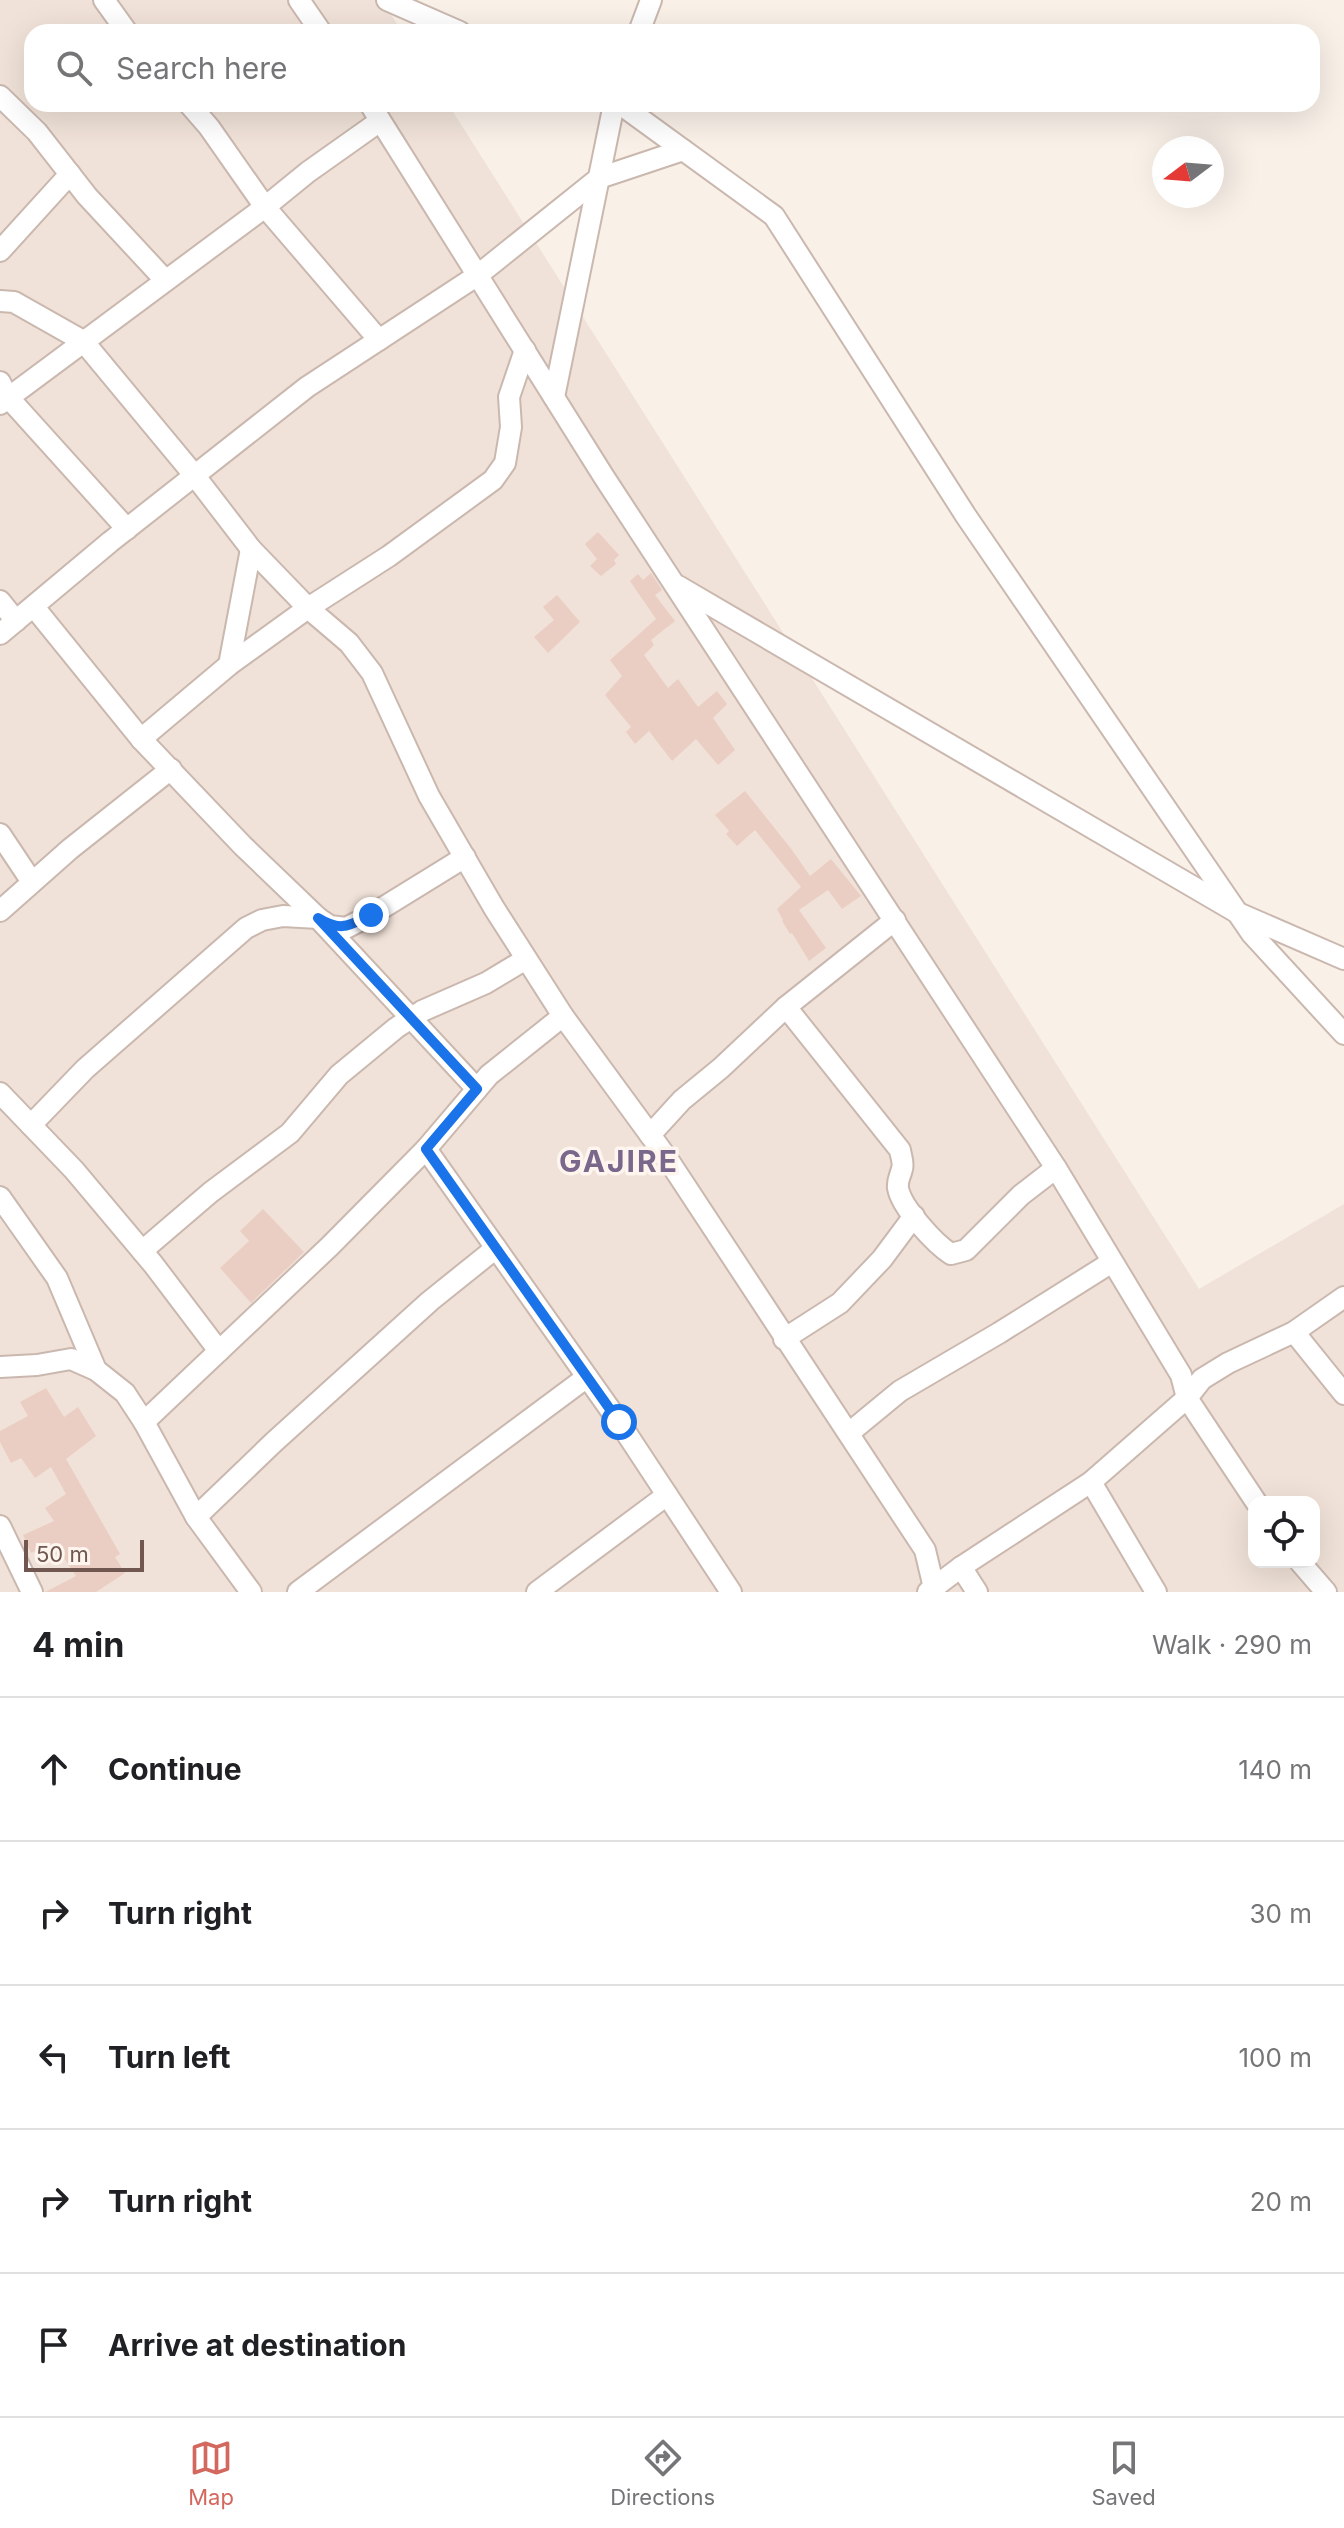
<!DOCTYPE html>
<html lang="en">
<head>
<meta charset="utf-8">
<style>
  :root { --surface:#fff; --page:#f6f6f6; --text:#202124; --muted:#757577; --line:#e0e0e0; --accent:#d3685e }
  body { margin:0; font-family:Inter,sans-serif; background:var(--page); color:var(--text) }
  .controls { position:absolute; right:24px; bottom:24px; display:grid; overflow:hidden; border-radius:16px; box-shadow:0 8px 32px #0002 }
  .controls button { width:72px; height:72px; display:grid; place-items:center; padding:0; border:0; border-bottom:2px solid var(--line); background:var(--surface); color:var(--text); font:40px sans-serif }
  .compass { position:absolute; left:1152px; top:136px; width:72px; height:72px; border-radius:50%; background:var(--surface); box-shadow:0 8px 32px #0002; rotate:254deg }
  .scale { position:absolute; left:24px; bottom:20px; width:120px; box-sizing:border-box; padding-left:8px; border:4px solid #70574f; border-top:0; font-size:22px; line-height:28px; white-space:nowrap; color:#70574f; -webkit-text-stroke:6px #fdf5ee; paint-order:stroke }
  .stop { position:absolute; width:24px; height:24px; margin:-18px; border:6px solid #1a73e8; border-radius:50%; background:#fff }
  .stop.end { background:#1a73e8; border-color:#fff; box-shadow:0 2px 8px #0008 }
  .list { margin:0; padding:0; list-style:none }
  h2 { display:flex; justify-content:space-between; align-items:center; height:104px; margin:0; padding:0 32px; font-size:34px }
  h2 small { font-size:26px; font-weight:400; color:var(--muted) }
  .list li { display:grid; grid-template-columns:52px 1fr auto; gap:24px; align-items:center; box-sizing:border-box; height:144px; padding:0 32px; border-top:2px solid var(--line) }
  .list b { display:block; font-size:30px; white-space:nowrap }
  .list em { font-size:26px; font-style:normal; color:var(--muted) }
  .icon { flex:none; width:44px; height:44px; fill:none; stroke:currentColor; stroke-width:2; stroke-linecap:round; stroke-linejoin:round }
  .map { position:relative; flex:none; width:1344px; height:1592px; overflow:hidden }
  .search { position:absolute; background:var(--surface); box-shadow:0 8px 32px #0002; left:24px; right:24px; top:24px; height:88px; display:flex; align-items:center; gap:20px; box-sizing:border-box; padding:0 28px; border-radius:24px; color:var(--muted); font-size:30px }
  .sheet { height:824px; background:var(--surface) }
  nav { display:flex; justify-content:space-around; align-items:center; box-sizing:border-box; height:112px; border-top:2px solid var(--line); background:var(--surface); font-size:22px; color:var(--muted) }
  nav a { display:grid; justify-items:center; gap:4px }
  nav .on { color:var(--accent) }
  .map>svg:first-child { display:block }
  .residential { fill:#f0e2d8; fill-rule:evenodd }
  .building { fill:#ebcec3 }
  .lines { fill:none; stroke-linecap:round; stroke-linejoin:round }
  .street-casing { stroke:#cab8af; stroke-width:24 }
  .street { stroke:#fff; stroke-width:20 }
  .route { stroke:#1a73e8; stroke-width:10 }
  .labels { text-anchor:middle; stroke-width:7; stroke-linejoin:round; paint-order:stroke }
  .district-label { font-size:30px; font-weight:bold; letter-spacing:2px; fill:#7a678c; stroke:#fdf5ee }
</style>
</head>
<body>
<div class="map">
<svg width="1344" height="1592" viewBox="0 0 1344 1592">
  <rect width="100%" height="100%" fill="#f9f0e8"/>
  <path class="residential" d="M0,0h382l20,32h-370v72h416l751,1185 145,-85v388h-1344zM1254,1502h60v60h-60z"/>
  <g class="building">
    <path d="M598,532l21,23 -5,5 2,4 -15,12 -11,-10 7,-7 -12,-15z"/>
    <path d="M651,573l11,17 -7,5 20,26 -24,19 3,5 -10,10 24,33 10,-9 20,28 19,-16 10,13 -14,14 22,32 -17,15 -22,-26 -24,22 -23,-30 -14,13 -9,-12 5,-5 -26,-32 17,-19 -12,-16 46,-41 -26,-38 8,-7 5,6z"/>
    <path d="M557,595l23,27 -32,31 -14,-16 20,-17 -11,-13z"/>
    <path d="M745,791l47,59 18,26 21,-17 30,37 -19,13 -14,-19 -29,20 27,38 -17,13 -17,-28 -2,1 -8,-13 1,-1 -6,-11 24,-22 -46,-57 -18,16 -11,-12 3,-3 -14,-16z"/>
    <path d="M263,1209l41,43 -53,51 -31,-35 29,-27 -9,-10z"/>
    <path d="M46,1388l18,29 14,-10 18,29 -30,23 54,95 -5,3 10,16 -29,19h-51l31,-16 -16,-24 -10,7 -7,-11 -12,5 -8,-18 31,-14 -9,-13 21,-14 -15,-27 -16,11 -14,-20 -10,5 -11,-21v-11l28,-15 -8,-14z"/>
  </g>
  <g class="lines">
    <g class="street-casing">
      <g id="street">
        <path d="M104,0l23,32"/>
        <path d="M299,0l22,32"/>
        <path d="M387,0l73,32"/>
        <path d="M639,32l12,-32"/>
        <path d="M0,96l37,36 50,64 78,84"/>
        <path d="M189,104l20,23 56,80 114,133"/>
        <path d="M370,104l234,373 452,691 125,207 6,23 69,104"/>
        <path d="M620,104l154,112 192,300 286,418 92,100"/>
        <path d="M0,251l70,-77"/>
        <path d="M0,301l14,1 69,39 112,135 56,73 57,59 41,35 23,30 57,123 65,112 69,108 104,142 258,392 10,42"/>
        <path d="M0,382l7,14 120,133"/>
        <path d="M554,397l60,-293"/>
        <path d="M0,404l265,-197 43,-35 72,-51"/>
        <path d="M678,586l560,327 106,46"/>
        <path d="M0,601l16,20"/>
        <path d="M34,607l107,132 102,107 75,72 159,171"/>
        <path d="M0,634l110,-92 197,-155 171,-112 121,-97 84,-28"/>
        <path d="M229,665l22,-116"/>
        <path d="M141,739l88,-74 79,-57 81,-52 104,-76 12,-17 6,-36 -2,-30 16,-47"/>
        <path d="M0,834l32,48"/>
        <path d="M0,911l70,-62 101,-80"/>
        <path d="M786,1007l114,143c1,7 4,13 2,19 -2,8 -5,11 -4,19 3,19 37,56 53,66l15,-4 55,-55 35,-27"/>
        <path d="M0,1093l74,77 79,94 66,87"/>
        <path d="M31,1125l54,-56 161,-141 16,-8 21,-4 35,2 12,8 16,2 25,-13 94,-58"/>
        <path d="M650,1135l32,-35 39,-32 65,-61 109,-87"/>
        <path d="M426,1149l193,273 112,170"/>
        <path d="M0,1197l57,81 39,92"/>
        <path d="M142,1251l69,-59 79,-59 49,-58 57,-47 26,-17 64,-28 40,-24"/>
        <path d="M1294,1332l50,62"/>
        <path d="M784,1339l56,-36 42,-44 32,-43"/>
        <path d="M0,1367l37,-2 34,-6 25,11 29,23 19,29"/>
        <path d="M849,1433l51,-42 99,-58 113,-71"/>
        <path d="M1091,1482l65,110"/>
        <path d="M196,1517l-52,-95 186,-176 96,-97 63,-74 74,-59"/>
        <path d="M0,1526l32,66"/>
        <path d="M1300,1562l26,30"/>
        <path d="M961,1567l16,25"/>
        <path d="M251,1592l-55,-75 78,-75 156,-141 66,-53"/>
        <path d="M298,1592l289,-215"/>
        <path d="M537,1592l130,-97"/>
        <path d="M928,1592l33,-25 130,-85 96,-84 15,-19 26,-16 66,-31 50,-35"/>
      </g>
    </g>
    <use href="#street" class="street"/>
  </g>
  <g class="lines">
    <path class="route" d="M371,915c-23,11 -30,17 -53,3l159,171 -51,60 193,273"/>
  </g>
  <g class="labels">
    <g class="district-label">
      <text x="619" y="1172">GAJIRE</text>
    </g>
  </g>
</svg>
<div class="controls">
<button><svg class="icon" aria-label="locate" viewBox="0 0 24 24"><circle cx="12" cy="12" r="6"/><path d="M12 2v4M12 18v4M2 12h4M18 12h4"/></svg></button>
</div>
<svg class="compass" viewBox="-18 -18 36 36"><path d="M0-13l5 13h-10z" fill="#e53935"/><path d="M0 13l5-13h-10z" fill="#757577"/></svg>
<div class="scale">50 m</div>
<div class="stop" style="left:619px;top:1422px"></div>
<div class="stop end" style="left:371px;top:915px"></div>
<div class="search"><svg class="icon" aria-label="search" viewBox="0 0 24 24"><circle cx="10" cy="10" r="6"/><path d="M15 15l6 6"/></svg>Search here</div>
</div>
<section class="sheet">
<h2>4 min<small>Walk · 290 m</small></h2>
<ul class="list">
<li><svg class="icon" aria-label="ahead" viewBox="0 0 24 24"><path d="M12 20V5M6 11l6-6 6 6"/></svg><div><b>Continue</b></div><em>140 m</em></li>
<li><svg class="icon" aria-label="right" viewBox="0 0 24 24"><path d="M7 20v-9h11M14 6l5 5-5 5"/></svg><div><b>Turn right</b></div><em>30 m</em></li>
<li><svg class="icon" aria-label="left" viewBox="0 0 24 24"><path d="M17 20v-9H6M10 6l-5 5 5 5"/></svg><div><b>Turn left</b></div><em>100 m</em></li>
<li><svg class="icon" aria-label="right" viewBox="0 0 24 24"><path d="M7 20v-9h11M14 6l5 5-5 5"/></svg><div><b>Turn right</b></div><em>20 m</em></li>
<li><svg class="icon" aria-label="arrive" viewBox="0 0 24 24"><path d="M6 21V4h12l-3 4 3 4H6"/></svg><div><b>Arrive at destination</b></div></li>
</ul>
</section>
<nav>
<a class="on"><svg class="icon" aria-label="map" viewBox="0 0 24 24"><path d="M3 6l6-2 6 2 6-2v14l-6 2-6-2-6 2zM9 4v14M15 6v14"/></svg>Map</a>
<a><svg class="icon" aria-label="directions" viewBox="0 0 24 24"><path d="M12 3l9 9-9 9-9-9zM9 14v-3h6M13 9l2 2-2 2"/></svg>Directions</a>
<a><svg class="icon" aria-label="saved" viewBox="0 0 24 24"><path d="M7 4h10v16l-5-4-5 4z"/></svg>Saved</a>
</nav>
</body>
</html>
